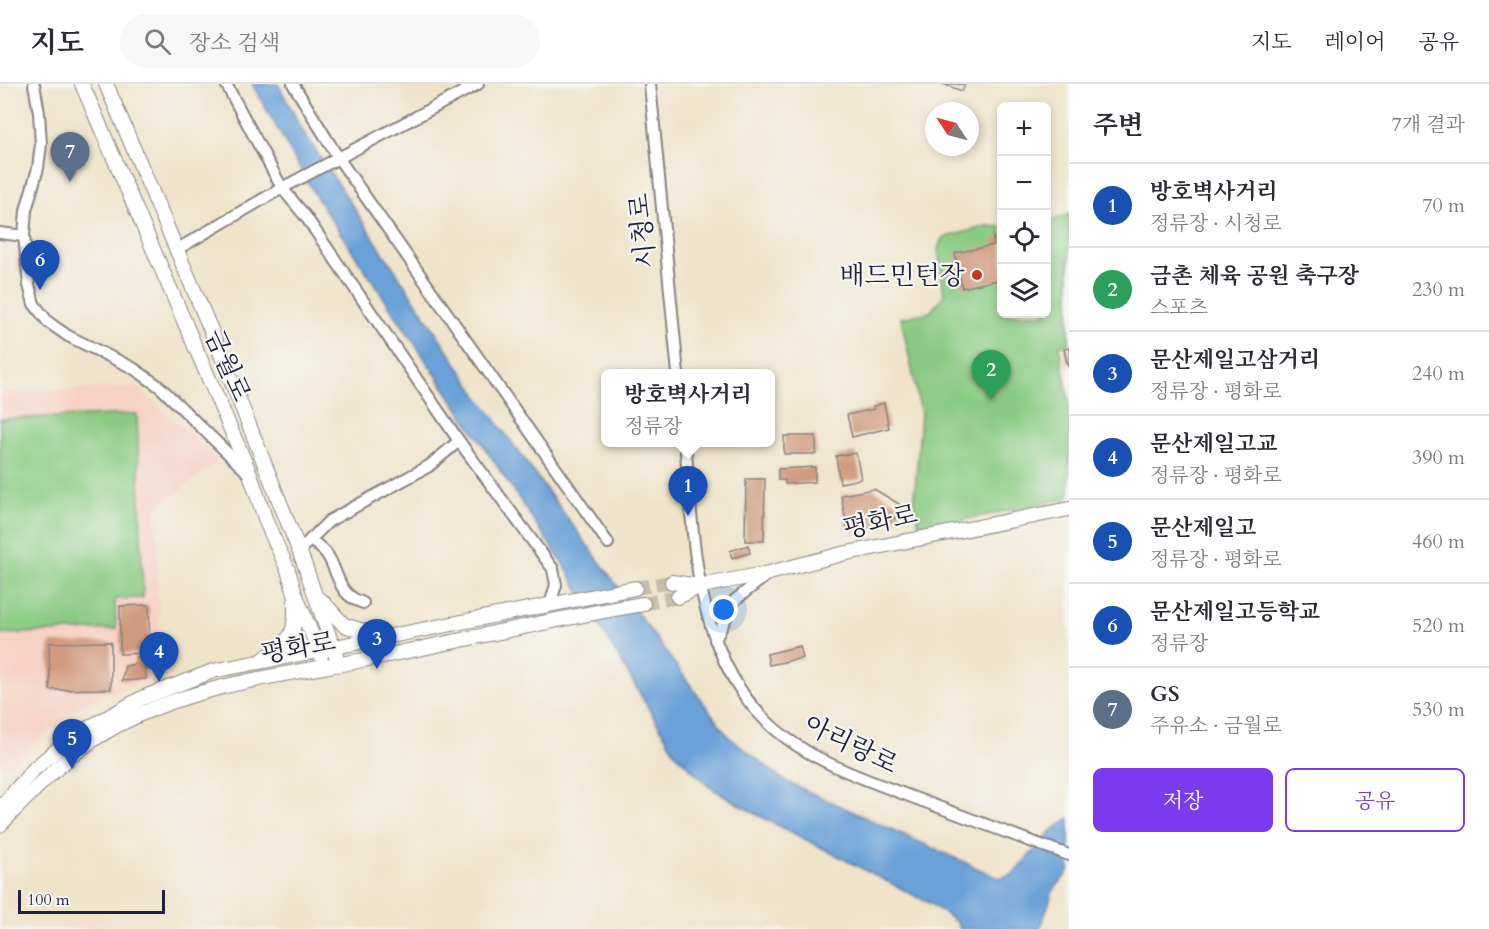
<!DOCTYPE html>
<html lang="ko">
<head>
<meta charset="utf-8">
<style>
  :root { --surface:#fff; --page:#f7f7f7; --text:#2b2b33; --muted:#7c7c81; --line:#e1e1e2; --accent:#7c3aed }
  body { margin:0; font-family:Cardo,"Noto Serif KR",serif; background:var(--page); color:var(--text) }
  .controls { position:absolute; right:18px; top:18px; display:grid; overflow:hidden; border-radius:9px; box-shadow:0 3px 9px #0003 }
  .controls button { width:54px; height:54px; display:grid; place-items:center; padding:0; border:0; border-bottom:2px solid var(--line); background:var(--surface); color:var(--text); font:30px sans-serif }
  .compass { position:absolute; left:925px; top:18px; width:54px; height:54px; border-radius:50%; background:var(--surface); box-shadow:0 3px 9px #0003; rotate:306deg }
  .scale { position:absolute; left:18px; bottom:15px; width:147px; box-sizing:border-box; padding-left:6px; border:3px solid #22223b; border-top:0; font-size:16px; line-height:21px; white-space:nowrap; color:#22223b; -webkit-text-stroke:4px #f6f6f2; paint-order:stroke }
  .you { position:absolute; left:724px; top:526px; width:21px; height:21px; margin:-15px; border:4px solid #fff; border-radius:50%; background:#1a73e8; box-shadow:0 0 0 9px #1a73e833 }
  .badge { display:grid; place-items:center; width:39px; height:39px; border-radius:50%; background:var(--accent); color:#fff; font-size:20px; font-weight:700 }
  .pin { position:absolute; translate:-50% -50px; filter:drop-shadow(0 2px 3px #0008) }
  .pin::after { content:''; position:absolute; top:32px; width:21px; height:18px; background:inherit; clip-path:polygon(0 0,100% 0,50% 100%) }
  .popup { position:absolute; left:601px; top:285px; width:174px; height:78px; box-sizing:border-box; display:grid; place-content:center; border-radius:9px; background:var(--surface); filter:drop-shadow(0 2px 4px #0005); font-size:20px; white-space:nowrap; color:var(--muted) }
  .popup b { font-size:22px; color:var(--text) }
  .popup::after { content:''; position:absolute; left:50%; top:100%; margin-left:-12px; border:12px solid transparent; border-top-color:var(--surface) }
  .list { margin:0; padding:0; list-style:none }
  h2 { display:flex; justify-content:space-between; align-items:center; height:78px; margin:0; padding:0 24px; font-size:26px }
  h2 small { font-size:20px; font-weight:400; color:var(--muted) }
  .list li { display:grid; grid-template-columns:39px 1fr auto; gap:18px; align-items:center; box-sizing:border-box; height:84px; padding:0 24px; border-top:2px solid var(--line) }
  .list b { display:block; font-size:22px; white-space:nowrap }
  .list p { margin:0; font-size:20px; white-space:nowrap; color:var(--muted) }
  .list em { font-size:20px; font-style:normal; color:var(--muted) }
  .actions { display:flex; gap:12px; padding:18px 24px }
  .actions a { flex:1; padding:14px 0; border:2px solid var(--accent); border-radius:9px; text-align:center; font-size:21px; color:var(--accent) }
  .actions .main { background:var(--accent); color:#fff }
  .icon { flex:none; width:33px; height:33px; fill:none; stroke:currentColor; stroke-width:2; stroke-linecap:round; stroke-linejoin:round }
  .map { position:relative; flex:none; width:1069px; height:845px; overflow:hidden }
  header { display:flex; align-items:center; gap:36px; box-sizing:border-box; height:84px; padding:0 30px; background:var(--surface); border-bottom:2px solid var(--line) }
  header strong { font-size:28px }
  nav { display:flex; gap:33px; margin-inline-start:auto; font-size:21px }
  .search { width:420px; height:54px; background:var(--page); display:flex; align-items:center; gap:15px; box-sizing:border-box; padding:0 21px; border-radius:33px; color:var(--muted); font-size:22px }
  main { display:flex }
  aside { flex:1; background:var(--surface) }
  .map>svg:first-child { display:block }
  .built { fill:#f6d2c4 }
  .green { fill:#89ca82; stroke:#56765e; stroke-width:1.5 }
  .water { fill:#6ba1d8; stroke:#46628a; stroke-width:1.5 }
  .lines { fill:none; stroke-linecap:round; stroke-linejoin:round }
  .stream { stroke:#6ba1d8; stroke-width:3 }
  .building { fill:#d09a7e }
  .major-tunnel { stroke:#c6bdad; stroke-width:14; stroke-dasharray:14 7; stroke-linecap:butt }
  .minor-casing { stroke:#888382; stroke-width:14 }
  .major-casing { stroke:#888382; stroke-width:16 }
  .minor { stroke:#fff; stroke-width:10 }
  .major { stroke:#fff; stroke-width:14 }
  .poi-dot { fill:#c8321e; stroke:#f6f6f2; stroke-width:2 }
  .labels { text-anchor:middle; stroke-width:4.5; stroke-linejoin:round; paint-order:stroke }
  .street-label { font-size:26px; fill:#22223b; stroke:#f6f6f2 }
  .poi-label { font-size:26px; fill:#22223b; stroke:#f6f6f2; text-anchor:end }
</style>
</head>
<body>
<header>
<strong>지도</strong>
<div class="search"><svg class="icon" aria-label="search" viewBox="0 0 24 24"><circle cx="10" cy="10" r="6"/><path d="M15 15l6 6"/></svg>장소 검색</div>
<nav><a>지도</a><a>레이어</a><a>공유</a></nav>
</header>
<main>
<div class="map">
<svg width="1069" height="845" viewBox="0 0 1069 845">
  <rect width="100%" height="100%" fill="#f6f6f2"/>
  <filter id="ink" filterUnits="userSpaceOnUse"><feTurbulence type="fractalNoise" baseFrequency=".0167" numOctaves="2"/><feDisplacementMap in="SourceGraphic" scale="12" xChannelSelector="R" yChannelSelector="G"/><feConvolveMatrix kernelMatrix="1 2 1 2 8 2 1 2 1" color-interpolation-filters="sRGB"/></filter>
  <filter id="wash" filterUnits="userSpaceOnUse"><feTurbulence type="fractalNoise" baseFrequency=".008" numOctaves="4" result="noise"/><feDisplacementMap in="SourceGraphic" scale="24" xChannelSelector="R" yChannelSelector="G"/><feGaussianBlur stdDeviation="1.35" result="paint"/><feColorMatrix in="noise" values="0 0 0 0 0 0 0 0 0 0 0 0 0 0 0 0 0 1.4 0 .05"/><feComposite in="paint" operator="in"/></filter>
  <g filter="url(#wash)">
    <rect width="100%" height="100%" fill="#efe4ca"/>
    <path class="built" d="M136,302l56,50 26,26 -62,46 5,166 -82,32 -70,60 -9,-4v-369z"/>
    <g class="green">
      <path d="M1069,130v130l-10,2 10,55v97l-149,31 -6,-25 7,-91 -20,-95 29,-6 14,-17 -6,-46 4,-11 45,-12 14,1 1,87h44l1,-91z"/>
      <path d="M137,330l6,184 -28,1 1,30 -116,5v-215z"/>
    </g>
    <path class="water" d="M252,0h26l25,47 179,271 246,334 57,45 214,97 14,-4 38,-43 18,-13v53l-16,20 -13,38h-80l-4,-7 -25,-18 -181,-93 -42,-25 -33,-33 -110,-186 -247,-367z"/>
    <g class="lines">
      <path class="stream" d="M480,316l14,18"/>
    </g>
    <g id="blocks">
      <g class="building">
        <path d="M943,0h22l-3,7z"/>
        <path d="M1002,153v42l-40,9 -7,-35 39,-8 -1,-6z"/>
        <path d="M1069,264v19h-1l-4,-18z"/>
        <path d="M884,319l5,25 -37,9 -5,-22 27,-6 -1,-3z"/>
        <rect x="784" y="352" width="32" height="18"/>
        <path d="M856,369l5,26 -21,4 -4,-27z"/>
        <path d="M815,383v15l-30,2v-4h-7v-11z"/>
        <path d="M746,395h19l-1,62h-19z"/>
        <path d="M874,405l25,15 2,13 -22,4 1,5 -30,5v-3h-3l-6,-33z"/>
        <path d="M748,461l2,8 -18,5 -2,-7z"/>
        <path d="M149,521l1,48 -30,1v-48z"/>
        <path d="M111,558v47l-61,1 -1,-47z"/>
        <path d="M800,562l3,12 -34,7 -2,-11z"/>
        <path d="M144,572l2,23 -24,2 3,-15 10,-2 1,-7z"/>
      </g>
    </g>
  </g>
  <g filter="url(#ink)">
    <use href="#blocks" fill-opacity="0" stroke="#888382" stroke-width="1.5"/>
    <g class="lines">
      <g class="major-tunnel">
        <path d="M635,504l37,-6"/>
        <path d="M643,520l35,-7"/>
      </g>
      <g class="minor-casing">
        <g id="minor">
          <path d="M34,0l5,29 2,31 -3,24 -12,42 -2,26 5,49 5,19 14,18 20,14 65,32 27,19 87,85"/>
          <path d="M226,0l56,104 24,29 153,224 94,128 3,16 -6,19"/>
          <path d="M293,0l46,75 269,384"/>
          <path d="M650,0l28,290"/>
          <path d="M0,149l24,3"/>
          <path d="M176,166l106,-62 196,-104"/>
          <path d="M685,358c6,61 7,126 26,184 35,113 109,137 209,174 50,19 99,37 149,55"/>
          <path d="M310,456c6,4 14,9 18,16 12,20 9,38 35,47"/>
          <path d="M299,467l30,-30 100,-55 30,-25"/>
          <path d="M715,556l20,-40 33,-26"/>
        </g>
      </g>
      <g class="major-casing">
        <g id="major">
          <path d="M82,0l168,390 17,50 21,46 7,24 26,62"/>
          <path d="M106,0l110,258 88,221 32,93"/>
          <path d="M672,498l27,4"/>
          <path d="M678,513l23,-11 68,-13 73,-19 227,-45"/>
          <path d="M321,516l23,25 35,11"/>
          <path d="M264,575c27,-19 32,-23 31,-57"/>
          <path d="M0,724l35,-40 39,-32 68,-38 71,-27 422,-83"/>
          <path d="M0,741c34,-35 67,-71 109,-95 75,-43 166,-54 249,-69 95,-18 189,-41 285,-57"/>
        </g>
      </g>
      <use href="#minor" class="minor"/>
      <use href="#major" class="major"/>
    </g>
  </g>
  <circle class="poi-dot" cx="977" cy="191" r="6"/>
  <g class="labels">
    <g class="street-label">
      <text transform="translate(642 147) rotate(-96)" y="9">시청로</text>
      <text transform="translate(228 281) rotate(66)" y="9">금월로</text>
      <text transform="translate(880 437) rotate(-12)" y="9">평화로</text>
      <text transform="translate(298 563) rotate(-10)" y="9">평화로</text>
      <text transform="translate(851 660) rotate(26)" y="9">아리랑로</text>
    </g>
    <g class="poi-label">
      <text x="965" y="200">배드민턴장</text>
    </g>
  </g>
</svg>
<div class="controls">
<button>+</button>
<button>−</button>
<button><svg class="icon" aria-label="locate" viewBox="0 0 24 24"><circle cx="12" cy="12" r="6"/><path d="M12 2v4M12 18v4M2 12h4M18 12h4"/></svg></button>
<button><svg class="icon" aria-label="layers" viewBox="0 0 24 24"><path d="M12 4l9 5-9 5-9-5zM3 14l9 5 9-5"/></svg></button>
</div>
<svg class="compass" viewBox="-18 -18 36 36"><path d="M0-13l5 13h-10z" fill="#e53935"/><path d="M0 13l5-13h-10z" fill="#7c7c81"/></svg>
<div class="scale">100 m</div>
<div class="you"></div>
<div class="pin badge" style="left:688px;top:432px;background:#1a4fb4">1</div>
<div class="popup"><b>방호벽사거리</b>정류장</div>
<div class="pin badge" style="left:991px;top:316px;background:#2e9e5b">2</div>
<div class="pin badge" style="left:377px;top:585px;background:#1a4fb4">3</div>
<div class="pin badge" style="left:159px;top:598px;background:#1a4fb4">4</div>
<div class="pin badge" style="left:72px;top:685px;background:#1a4fb4">5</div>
<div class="pin badge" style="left:40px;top:206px;background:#1a4fb4">6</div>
<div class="pin badge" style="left:70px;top:98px;background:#5c6f8a">7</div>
</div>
<aside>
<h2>주변<small>7개 결과</small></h2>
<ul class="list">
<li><span class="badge" style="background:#1a4fb4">1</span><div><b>방호벽사거리</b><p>정류장 · 시청로</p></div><em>70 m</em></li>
<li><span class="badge" style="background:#2e9e5b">2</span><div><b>금촌 체육 공원 축구장</b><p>스포츠</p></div><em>230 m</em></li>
<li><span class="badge" style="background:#1a4fb4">3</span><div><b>문산제일고삼거리</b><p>정류장 · 평화로</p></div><em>240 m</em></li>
<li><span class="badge" style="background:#1a4fb4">4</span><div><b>문산제일고교</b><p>정류장 · 평화로</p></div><em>390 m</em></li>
<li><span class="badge" style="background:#1a4fb4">5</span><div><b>문산제일고</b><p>정류장 · 평화로</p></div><em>460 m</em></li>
<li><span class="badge" style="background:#1a4fb4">6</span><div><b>문산제일고등학교</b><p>정류장</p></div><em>520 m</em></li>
<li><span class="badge" style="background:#5c6f8a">7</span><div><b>GS</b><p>주유소 · 금월로</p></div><em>530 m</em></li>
</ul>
<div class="actions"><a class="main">저장</a><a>공유</a></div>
</aside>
</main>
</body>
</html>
